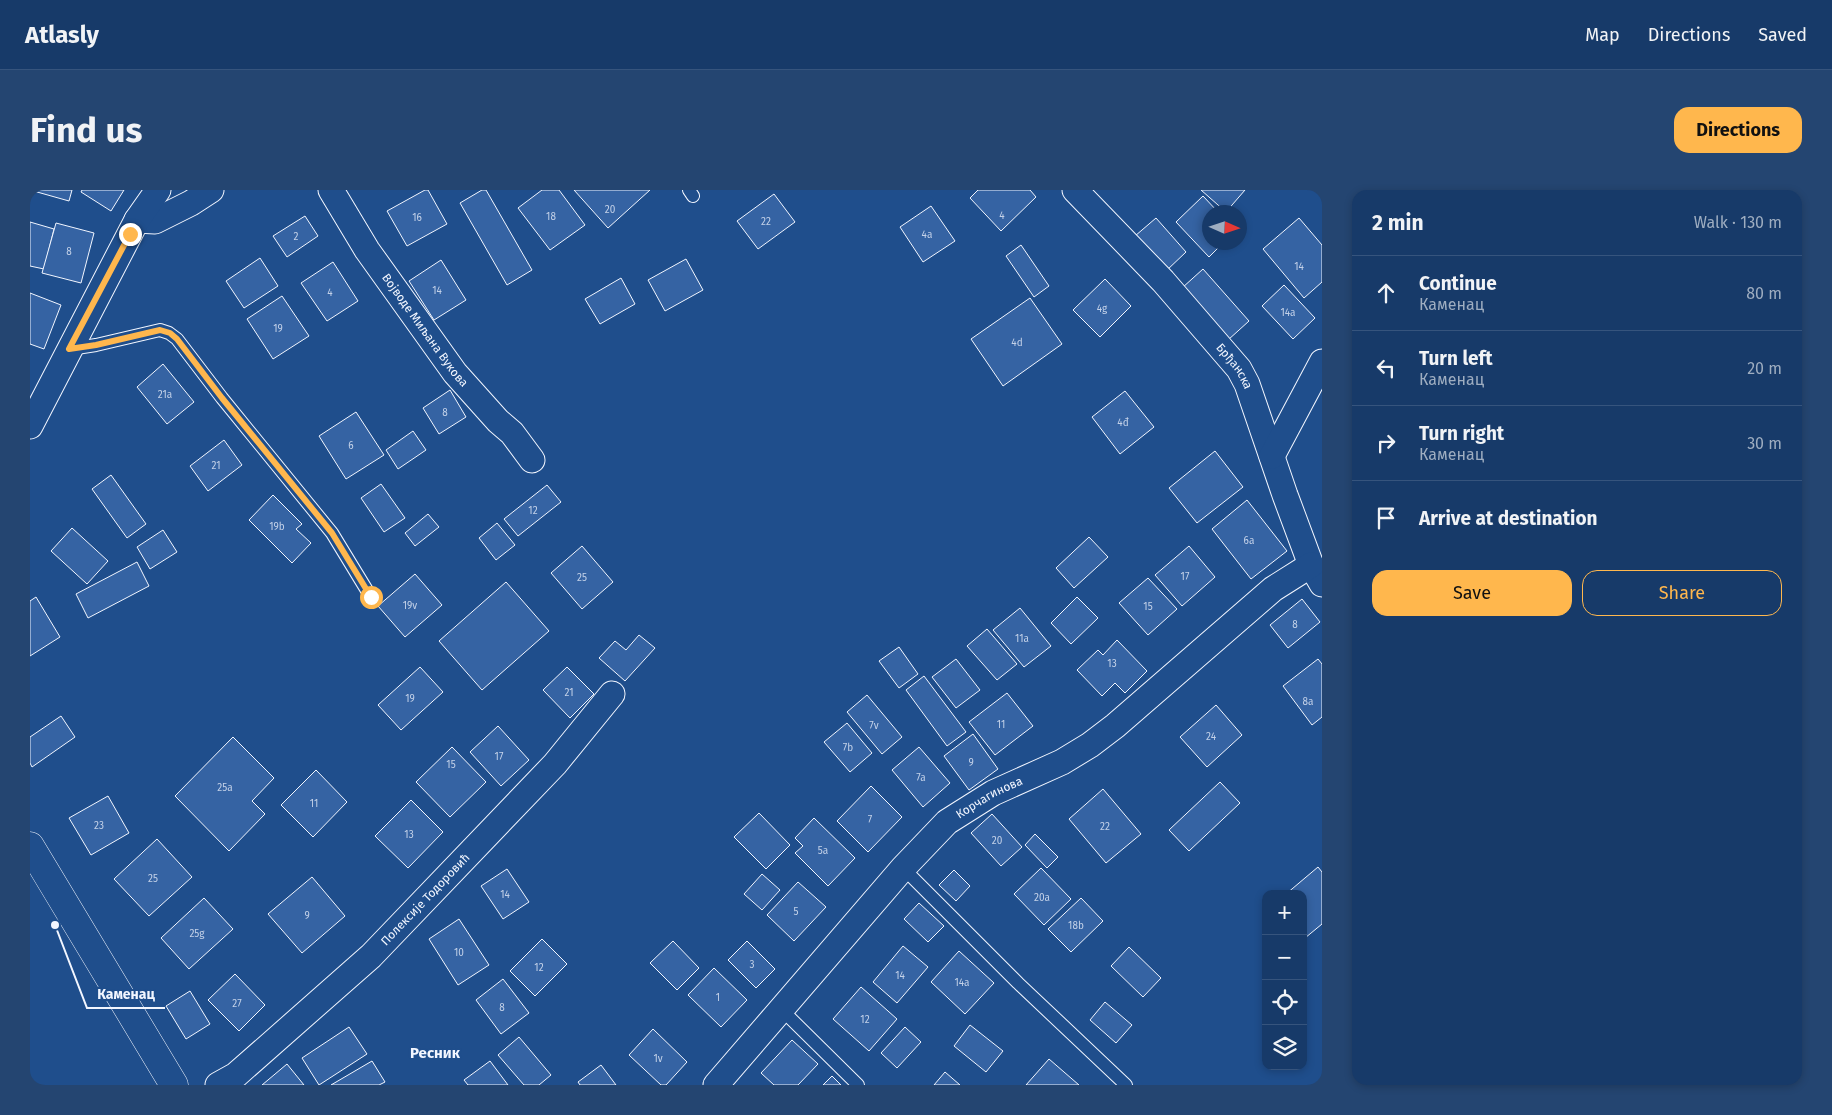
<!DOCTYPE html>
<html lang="en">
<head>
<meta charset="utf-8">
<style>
  :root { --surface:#173a69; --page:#244571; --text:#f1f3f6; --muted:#9eadc0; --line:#36547d; --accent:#ffb74d }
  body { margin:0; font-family:"Fira Sans",sans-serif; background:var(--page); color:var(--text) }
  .controls { position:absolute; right:15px; bottom:15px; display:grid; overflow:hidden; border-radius:10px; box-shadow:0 2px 8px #0003 }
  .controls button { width:45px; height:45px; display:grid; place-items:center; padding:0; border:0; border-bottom:1px solid var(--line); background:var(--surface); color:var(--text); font:25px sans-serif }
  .compass { position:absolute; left:1172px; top:15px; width:45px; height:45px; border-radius:50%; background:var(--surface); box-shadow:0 2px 8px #0003; rotate:93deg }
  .stop { position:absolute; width:15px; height:15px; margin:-11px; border:4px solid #ffb74d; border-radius:50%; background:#fff }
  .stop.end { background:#ffb74d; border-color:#fff; box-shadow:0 1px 5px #0008 }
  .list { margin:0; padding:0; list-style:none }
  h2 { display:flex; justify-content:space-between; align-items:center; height:65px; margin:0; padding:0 20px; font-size:21px }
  h2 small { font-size:16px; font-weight:400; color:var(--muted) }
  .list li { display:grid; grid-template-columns:32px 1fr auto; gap:15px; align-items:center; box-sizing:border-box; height:75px; padding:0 20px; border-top:1px solid var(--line) }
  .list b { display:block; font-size:19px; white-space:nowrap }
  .list p { margin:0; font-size:16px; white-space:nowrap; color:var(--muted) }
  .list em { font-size:16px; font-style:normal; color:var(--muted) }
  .actions { display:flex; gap:10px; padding:15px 20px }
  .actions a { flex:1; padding:11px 0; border:1px solid var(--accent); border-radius:15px; text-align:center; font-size:18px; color:var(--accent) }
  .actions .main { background:var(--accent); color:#111 }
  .icon { flex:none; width:28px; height:28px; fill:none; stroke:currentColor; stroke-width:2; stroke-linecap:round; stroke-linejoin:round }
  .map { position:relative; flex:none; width:1292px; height:895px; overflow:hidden; border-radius:15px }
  header { display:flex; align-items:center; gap:30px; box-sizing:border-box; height:70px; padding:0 25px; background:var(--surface); border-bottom:1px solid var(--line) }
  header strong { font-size:24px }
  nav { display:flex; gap:28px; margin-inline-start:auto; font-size:18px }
  .intro { display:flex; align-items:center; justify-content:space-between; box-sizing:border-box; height:120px; padding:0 30px }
  h1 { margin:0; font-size:35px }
  .button { padding:12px 22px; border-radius:15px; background:var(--accent); color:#111; font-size:18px; font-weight:700 }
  main { display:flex; gap:30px; padding:0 30px }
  aside { flex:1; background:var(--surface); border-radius:15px; box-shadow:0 2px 8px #0003 }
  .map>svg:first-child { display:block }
  .building { fill:#3563a3; stroke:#f2f6ff }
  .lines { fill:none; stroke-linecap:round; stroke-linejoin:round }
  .lane-casing { stroke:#f2f6ff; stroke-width:14 }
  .street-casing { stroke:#f2f6ff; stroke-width:27 }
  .secondary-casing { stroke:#f2f6ff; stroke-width:29 }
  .lane { stroke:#1f4e8c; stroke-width:12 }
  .street { stroke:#1f4e8c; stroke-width:25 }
  .secondary { stroke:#1f4e8c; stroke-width:28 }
  .route { stroke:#ffb74d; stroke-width:6 }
  .labels { text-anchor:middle; stroke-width:4; stroke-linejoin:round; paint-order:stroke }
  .number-label { font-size:10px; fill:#c3d1e8 }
  .street-label { font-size:12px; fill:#f2f6ff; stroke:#1f4e8c }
  .quarter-label { font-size:15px; font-weight:bold; fill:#f2f6ff; stroke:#1f4e8c }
  .leader { fill:none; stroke:#f2f6ff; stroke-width:2 }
  .callout-dot { fill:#f2f6ff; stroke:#1f4e8c; stroke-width:2 }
  .callout-label { font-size:14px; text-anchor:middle; font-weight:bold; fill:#f2f6ff; stroke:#1f4e8c; stroke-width:4; stroke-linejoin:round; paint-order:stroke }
</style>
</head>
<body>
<header>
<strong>Atlasly</strong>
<nav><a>Map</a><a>Directions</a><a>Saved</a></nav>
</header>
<div class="intro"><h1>Find us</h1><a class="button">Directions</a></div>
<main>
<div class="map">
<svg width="1292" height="895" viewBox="0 0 1292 895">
  <rect width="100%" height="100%" fill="#1f4e8c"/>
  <g class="building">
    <path d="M0,0h42l-3,11z"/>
    <path d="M52,0h42l-13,21 -30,-19z"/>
    <path d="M395,0h3l19,34 -40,22 -20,-35z"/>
    <path d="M452,0h4l46,80 -25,15 -47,-82z"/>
    <path d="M512,0h17l26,35 -35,25 -32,-42z"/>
    <path d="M544,0h76l-42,38z"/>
    <path d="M948,0h52l6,7 -35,34 -31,-33z"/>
    <path d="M1171,0h44l-19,22z"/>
    <path d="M744,4l21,28 -37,27 -21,-28z"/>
    <path d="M1173,6l15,16h-8v30h14l-15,15 -33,-35z"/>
    <path d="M901,16l24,35 -32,21 -23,-35z"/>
    <path d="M275,26l13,20 -31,21 -14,-21z"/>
    <path d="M1126,28l30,34 -20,19 -31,-35z"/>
    <path d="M1269,28l23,27v37l-18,16 -41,-49z"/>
    <path d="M0,32l24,7 -10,40 -14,-3z"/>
    <path d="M26,33l38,10 -13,50 -39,-10z"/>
    <path d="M991,55l28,41 -15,11 -28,-41z"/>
    <path d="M230,68l18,28 -34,22 -18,-27z"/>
    <path d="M656,69l17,31 -38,21 -17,-31z"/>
    <path d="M411,70l25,40 -32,20 -25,-39z"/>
    <path d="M303,72l25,39 -31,20 -26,-38z"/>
    <path d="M1173,79l46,52 -21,19 -46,-52z"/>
    <path d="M591,88l14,26 -35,20 -15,-25z"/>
    <path d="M1075,89l26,27 -31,31 -27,-27z"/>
    <path d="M1254,95l31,33 -22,21 -31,-33z"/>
    <path d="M0,103l31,12 -17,44 -14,-5z"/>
    <path d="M252,106l27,40 -36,23 -26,-40z"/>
    <path d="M1000,108l32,46 -59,42 -32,-47z"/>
    <path d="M133,174l31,38 -27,22 -30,-37z"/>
    <path d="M420,200l16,27 -27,17 -16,-26z"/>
    <path d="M1095,201l29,36 -34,27 -28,-37z"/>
    <path d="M326,222l28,43 -38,24 -27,-43z"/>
    <path d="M383,241l13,19 -28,19 -12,-19z"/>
    <path d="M194,250l18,25 -34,26 -18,-25z"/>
    <path d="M1185,261l28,36 -46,36 -28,-35z"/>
    <path d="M81,285l35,49 -19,14 -35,-49z"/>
    <path d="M351,294l24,34 -21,14 -23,-34z"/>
    <path d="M517,295l14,17 -43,34 -14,-17z"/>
    <path d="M243,305l29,29 -6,5 15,14 -19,20 -43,-43z"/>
    <path d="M1217,310l40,51 -36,28 -39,-50z"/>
    <path d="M398,324l11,13 -24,19 -10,-13z"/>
    <path d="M467,333l18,22 -19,15 -17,-22z"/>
    <path d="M42,338l36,33 -21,23 -36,-33z"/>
    <path d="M133,340l14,22 -27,17 -13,-22z"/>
    <path d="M1059,347l19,20 -34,31 -18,-20z"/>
    <path d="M552,356l31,36 -31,27 -31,-36z"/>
    <path d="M1159,356l26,31 -33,29 -27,-31z"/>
    <path d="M107,372l12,24 -61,32 -12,-24z"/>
    <path d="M385,384l27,31 -37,32 -27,-31z"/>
    <path d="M1118,388l29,31 -29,26 -29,-32z"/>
    <path d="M476,392l43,49 -67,59 -43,-49z"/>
    <path d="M6,407l24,40 -30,19v-55z"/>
    <path d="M1047,407l21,21 -27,26 -20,-21z"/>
    <path d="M1272,409l18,23 -32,26 -18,-23z"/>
    <path d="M990,418l31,38 -27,21 -31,-37z"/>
    <path d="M957,439l30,35 -20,16 -30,-34z"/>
    <path d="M609,445l16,13 -30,33 -26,-23 16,-17 11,9z"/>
    <path d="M1087,450l30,31 -22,22 -10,-10 -13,13 -25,-26 21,-20 5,5z"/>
    <path d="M869,457l19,27 -19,14 -20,-27z"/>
    <path d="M926,469l24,31 -24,18 -24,-31z"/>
    <path d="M1288,469l4,5v53l-10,8 -29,-39z"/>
    <path d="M390,477l23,25 -42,38 -23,-25z"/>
    <path d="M537,477l27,27 -24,24 -27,-28z"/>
    <path d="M894,486l42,56 -19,14 -41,-56z"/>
    <path d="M977,503l26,33 -38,29 -26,-33z"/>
    <path d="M837,505l35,42 -20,17 -35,-42z"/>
    <path d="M1186,515l26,30 -35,32 -27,-30z"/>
    <path d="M31,526l14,21 -43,30 -2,-4v-26z"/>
    <path d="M817,533l25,30 -22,19 -26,-30z"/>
    <path d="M468,536l31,34 -28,26 -31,-34z"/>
    <path d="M943,544l25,35 -29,21 -25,-34z"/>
    <path d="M203,547l41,41 -22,23 13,13 -36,37 -54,-55z"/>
    <path d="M422,557l34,35 -36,35 -34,-35z"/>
    <path d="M889,557l31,36 -27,24 -31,-37z"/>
    <path d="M286,580l31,32 -34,35 -32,-32z"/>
    <path d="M1190,592l20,21 -51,48 -20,-21z"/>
    <path d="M841,596l31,31 -34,35 -31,-31z"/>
    <path d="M1073,599l38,45 -35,29 -37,-44z"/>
    <path d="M78,606l21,37 -38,22 -22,-37z"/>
    <path d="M381,610l32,32 -35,36 -33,-32z"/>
    <path d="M729,623l31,32 -24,24 -32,-32z"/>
    <path d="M962,624l30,33 -21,19 -30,-33z"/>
    <path d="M784,628l41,40 -27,28 -33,-33 8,-7 -8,-8z"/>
    <path d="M1005,644l23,23 -11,11 -22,-23z"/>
    <path d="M127,649l35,38 -43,39 -35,-37z"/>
    <path d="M1288,677l4,5v52l-17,14 -2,-2v-42h-17z"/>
    <path d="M1011,678l30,31 -27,26 -30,-31z"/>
    <path d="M477,679l22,33 -26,17 -22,-33z"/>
    <path d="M924,680l16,16 -14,15 -17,-16z"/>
    <path d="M732,684l18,16 -18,20 -18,-16z"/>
    <path d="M282,687l33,39 -43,37 -34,-39z"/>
    <path d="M768,692l28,25 -32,34 -27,-26z"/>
    <path d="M174,708l29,31 -44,40 -28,-31z"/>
    <path d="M1051,708l22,23 -32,31 -23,-23z"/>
    <path d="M889,713l25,23 -16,16 -24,-23z"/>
    <path d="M429,729l30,46 -31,20 -29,-46z"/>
    <path d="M512,749l25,25 -32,32 -25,-25z"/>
    <path d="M643,751l26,27 -22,22 -27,-27z"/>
    <path d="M717,751l28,28 -19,19 -28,-28z"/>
    <path d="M873,756l25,21 -31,36 -24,-21z"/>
    <path d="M1099,757l32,31 -18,19 -32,-31z"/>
    <path d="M929,761l35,32 -29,31 -34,-32z"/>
    <path d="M684,778l33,32 -26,27 -33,-32z"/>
    <path d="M205,784l30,31 -26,26 -31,-31z"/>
    <path d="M473,789l26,34 -28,21 -25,-34z"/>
    <path d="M831,797l36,32 -28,32 -36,-32z"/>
    <path d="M160,801l20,33 -24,15 -20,-33z"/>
    <path d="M1075,812l27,23 -16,18 -26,-23z"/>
    <path d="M940,835l33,26 -17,21 -32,-26z"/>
    <path d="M319,837l18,27 -48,31 -17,-27z"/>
    <path d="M875,837l16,15 -24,26 -16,-15z"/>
    <path d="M623,839l34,33 -21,23h-5l-32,-30z"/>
    <path d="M489,847l32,38 -12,10h-15l-26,-30z"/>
    <path d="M762,850l26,24 -20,21h-24l-13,-12z"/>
    <path d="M1019,869l30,26h-53z"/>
    <path d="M342,871l13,21 -6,3h-48z"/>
    <path d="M460,871l18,24h-40l-4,-5z"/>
    <path d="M257,874l17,21h-42z"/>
    <path d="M571,875l15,20h-36l-2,-3z"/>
    <path d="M915,882l15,13h-26z"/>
    <path d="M802,886l9,9h-18z"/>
  </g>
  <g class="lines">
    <g class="lane-casing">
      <g id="lane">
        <path d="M659,0l4,6"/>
        <path d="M40,159l26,-4 64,-15 9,3 8,6 45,59 110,135 39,64"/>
        <path d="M873,678l115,115 108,102"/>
        <path d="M751,819l77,76"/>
      </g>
    </g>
    <g class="street-casing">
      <g id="street">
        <path id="s1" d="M301,0l36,60 88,123 43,48 14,12 20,27"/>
        <path id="s2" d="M1045,0l88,91 76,88 8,15 38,111 26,70 11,19"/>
        <path d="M107,30l18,1 36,-18 20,-13"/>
        <path d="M0,236l107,-206 21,-30"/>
        <path d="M1242,266l50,-94"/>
        <path id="s3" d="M188,895l18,-10 135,-119 184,-192 57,-70"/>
        <path id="s4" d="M686,895l187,-217 44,-46 46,-29 69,-31 28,-17 25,-19 158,-137 38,-24"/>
      </g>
    </g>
    <g class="secondary-casing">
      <path id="secondary" d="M0,656l144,239"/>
    </g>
    <use href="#lane" class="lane"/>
    <use href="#street" class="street"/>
    <use href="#secondary" class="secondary"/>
  </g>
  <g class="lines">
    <path class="route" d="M100,44l-61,115 27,-4 64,-15 10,3 7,6 45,59 110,135 39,64"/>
  </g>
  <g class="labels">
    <g class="number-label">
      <text x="580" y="23">20</text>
      <text x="972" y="29">4</text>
      <text x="521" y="30">18</text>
      <text x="387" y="31">16</text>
      <text x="736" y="35">22</text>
      <text x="897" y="48">4a</text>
      <text x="266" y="50">2</text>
      <text x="39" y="65">8</text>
      <text x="1269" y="80">14</text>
      <text x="407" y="104">14</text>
      <text x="300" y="106">4</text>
      <text x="1072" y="122">4g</text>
      <text x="1258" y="126">14a</text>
      <text x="248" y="142">19</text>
      <text x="987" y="156">4d</text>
      <text x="135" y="208">21a</text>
      <text x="415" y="226">8</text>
      <text x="1093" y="236">4đ</text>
      <text x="321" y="259">6</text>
      <text x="186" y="279">21</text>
      <text x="503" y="324">12</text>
      <text x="247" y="340">19b</text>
      <text x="1219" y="354">6a</text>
      <text x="1155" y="390">17</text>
      <text x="552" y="391">25</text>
      <text x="380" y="419">19v</text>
      <text x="1118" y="420">15</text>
      <text x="1265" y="438">8</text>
      <text x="992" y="452">11a</text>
      <text x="1082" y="477">13</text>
      <text x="539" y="506">21</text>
      <text x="380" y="512">19</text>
      <text x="1278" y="515">8a</text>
      <text x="971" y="538">11</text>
      <text x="844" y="539">7v</text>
      <text x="1181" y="550">24</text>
      <text x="818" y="561">7b</text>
      <text x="469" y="570">17</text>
      <text x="941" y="576">9</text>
      <text x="421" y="578">15</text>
      <text x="891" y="591">7a</text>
      <text x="195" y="601">25a</text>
      <text x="284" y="617">11</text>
      <text x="840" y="633">7</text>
      <text x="69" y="639">23</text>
      <text x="1075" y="640">22</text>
      <text x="379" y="648">13</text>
      <text x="967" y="654">20</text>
      <text x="793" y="664">5a</text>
      <text x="123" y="692">25</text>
      <text x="475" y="708">14</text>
      <text x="1012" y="711">20a</text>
      <text x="766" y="725">5</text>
      <text x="277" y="729">9</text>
      <text x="1046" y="739">18b</text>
      <text x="167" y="747">25g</text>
      <text x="429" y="766">10</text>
      <text x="722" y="778">3</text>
      <text x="509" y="781">12</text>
      <text x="870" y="789">14</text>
      <text x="932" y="796">14a</text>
      <text x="688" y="811">1</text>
      <text x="207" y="817">27</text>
      <text x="472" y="821">8</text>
      <text x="835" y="833">12</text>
      <text x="628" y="872">1v</text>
    </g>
    <g class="street-label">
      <text dy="4" stroke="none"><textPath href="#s1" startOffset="169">Војводе Миљана Вукова</textPath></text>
      <text dy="4" stroke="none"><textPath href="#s2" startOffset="238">Брђанска</textPath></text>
      <text dy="4" stroke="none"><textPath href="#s4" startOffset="399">Корчагинова</textPath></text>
      <text dy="4" stroke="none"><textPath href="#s3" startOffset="279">Полексије Тодоровић</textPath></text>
    </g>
    <g class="quarter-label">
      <text x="405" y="868">Ресник</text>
    </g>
  </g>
  <path class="leader" d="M25 735L57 818H135"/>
  <circle class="callout-dot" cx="25" cy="735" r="5"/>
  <g class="callout-label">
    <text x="96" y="809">Каменац</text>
  </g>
</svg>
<div class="controls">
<button>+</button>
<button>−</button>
<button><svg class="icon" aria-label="locate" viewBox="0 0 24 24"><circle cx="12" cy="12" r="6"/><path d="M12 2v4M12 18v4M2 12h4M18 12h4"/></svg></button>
<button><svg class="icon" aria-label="layers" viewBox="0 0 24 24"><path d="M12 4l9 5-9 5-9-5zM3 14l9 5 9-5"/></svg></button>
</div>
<svg class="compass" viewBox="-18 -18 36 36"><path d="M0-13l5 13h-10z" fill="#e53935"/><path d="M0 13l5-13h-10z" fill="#9eadc0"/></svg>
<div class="stop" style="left:341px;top:407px"></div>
<div class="stop end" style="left:100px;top:44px"></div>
</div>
<aside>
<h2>2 min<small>Walk · 130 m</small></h2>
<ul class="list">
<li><svg class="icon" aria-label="ahead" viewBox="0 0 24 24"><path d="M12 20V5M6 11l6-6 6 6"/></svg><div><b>Continue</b><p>Каменац</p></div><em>80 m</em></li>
<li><svg class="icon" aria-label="left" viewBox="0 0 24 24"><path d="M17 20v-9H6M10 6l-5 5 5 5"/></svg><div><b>Turn left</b><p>Каменац</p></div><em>20 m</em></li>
<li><svg class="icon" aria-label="right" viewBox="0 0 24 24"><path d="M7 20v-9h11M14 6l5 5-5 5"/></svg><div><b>Turn right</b><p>Каменац</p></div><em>30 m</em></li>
<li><svg class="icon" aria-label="arrive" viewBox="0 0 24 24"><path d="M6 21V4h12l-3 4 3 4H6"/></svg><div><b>Arrive at destination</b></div></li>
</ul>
<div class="actions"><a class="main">Save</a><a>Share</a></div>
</aside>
</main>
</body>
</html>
